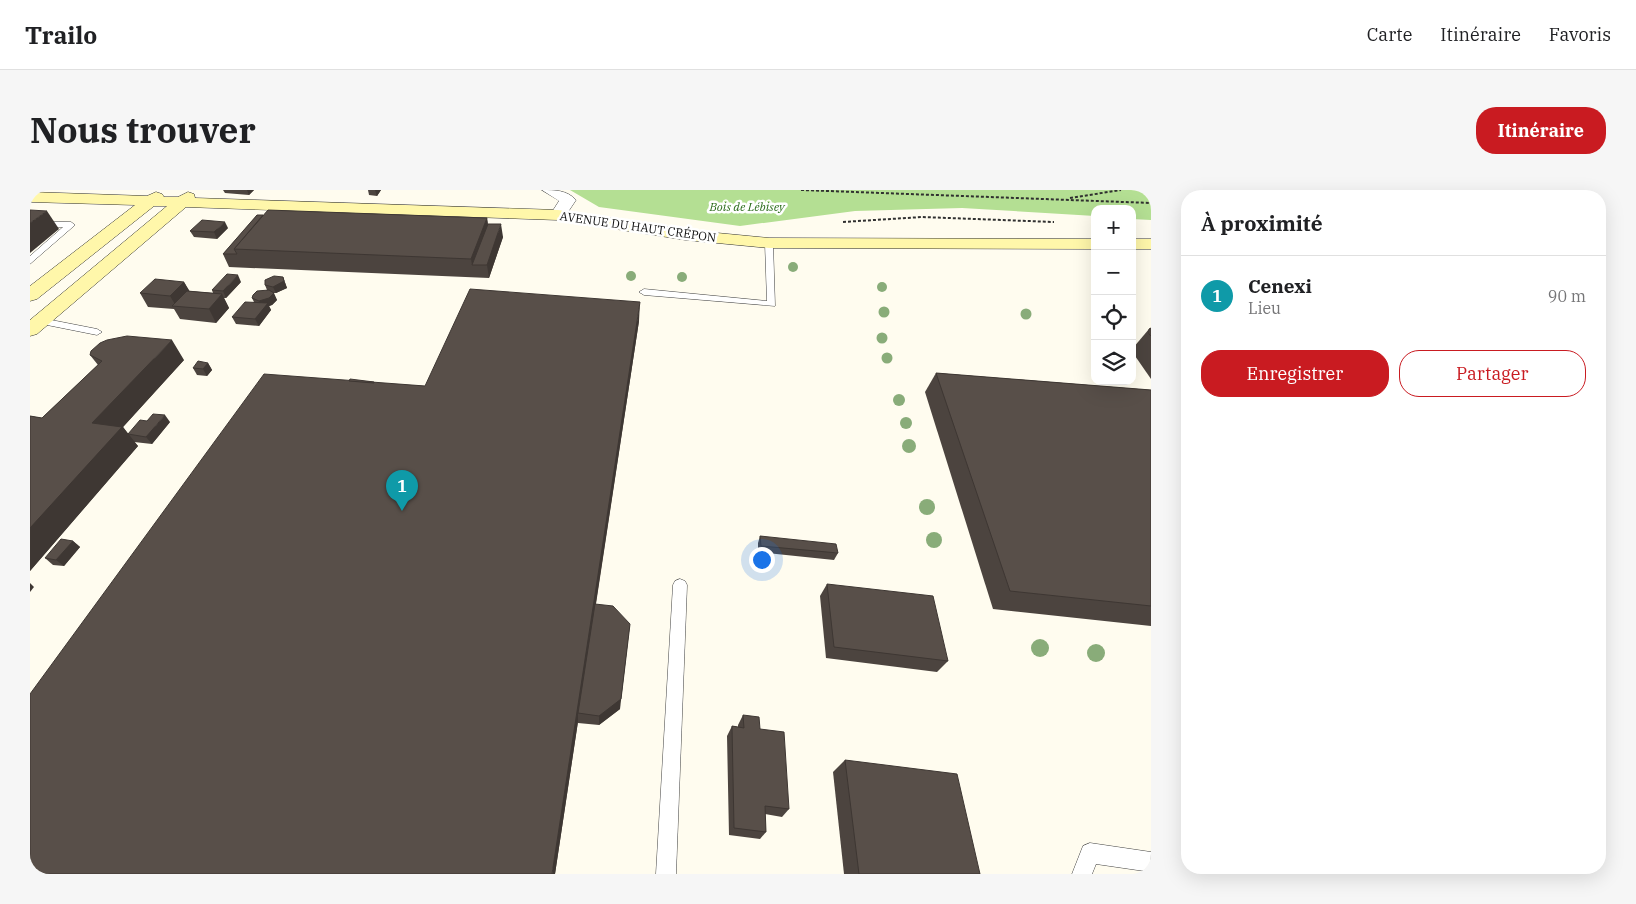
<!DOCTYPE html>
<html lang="fr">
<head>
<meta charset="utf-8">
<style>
  :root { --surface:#fff; --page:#f6f6f6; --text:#202124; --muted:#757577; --line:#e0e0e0; --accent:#c91b21 }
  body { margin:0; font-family:"IBM Plex Serif",serif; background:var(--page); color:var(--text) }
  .controls { position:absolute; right:15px; top:15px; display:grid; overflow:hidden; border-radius:10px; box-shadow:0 5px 20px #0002 }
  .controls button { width:45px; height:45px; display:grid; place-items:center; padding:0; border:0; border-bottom:1px solid var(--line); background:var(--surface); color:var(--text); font:25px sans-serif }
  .you { position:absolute; left:731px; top:369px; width:18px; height:18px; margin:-12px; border:4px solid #fff; border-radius:50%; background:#1a73e8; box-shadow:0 0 0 8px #1a73e833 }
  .badge { display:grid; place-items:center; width:32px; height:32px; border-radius:50%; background:var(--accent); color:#fff; font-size:16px; font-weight:700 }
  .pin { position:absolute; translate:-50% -41px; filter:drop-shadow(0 1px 2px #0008) }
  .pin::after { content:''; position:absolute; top:26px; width:18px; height:15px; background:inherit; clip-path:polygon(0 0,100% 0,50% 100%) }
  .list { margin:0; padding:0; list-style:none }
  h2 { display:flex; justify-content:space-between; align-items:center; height:65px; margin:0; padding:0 20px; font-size:21px }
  h2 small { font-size:16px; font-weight:400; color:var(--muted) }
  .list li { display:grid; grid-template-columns:32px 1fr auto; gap:15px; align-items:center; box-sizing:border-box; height:80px; padding:0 20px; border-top:1px solid var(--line) }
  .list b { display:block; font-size:19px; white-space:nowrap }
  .list p { margin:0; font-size:16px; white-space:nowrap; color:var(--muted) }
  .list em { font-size:16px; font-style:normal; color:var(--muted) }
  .actions { display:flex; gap:10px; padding:15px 20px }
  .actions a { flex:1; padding:11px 0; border:1px solid var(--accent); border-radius:20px; text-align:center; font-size:18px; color:var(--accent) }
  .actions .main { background:var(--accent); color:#fff }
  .icon { flex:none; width:28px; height:28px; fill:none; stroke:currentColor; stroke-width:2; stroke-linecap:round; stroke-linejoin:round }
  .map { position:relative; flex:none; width:1121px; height:684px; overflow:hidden; border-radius:20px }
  header { display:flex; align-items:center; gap:30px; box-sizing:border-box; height:70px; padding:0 25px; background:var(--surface); border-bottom:1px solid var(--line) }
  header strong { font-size:24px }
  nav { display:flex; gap:28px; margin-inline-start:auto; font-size:18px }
  .intro { display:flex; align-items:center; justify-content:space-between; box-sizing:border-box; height:120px; padding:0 30px }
  h1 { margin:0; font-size:35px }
  .button { padding:12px 22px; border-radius:20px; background:var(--accent); color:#fff; font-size:18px; font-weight:700 }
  main { display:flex; gap:30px; padding:0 30px }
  aside { flex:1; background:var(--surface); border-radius:20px; box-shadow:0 5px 20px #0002 }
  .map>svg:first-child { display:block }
  .forest { fill:#b4df93 }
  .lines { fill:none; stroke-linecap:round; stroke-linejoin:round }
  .lane-casing { stroke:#414141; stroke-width:1 }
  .street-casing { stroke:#414141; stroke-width:1 }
  .secondary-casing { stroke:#303030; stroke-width:1 }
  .path { stroke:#303030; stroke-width:2; stroke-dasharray:3 2; stroke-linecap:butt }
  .lane { fill:#fff; fill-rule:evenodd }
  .street { fill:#fff; fill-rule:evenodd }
  .secondary { fill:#fff7aa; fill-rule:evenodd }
  .tree { fill:#89ac79 }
  .wall { fill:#4c443f }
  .shaded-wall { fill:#3e3733 }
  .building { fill:#584f49; stroke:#3e3733 }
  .labels { text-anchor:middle; stroke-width:5; stroke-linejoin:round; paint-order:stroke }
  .far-park-label { font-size:12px; font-style:italic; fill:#296b19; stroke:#fff }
  .far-street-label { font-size:12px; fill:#0e0e0e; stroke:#fff }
</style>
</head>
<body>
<header>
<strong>Trailo</strong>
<nav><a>Carte</a><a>Itinéraire</a><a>Favoris</a></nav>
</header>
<div class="intro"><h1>Nous trouver</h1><a class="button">Itinéraire</a></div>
<main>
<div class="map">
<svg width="1121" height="684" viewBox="0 0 1121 684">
  <rect width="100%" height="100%" fill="#fffcef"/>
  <path class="forest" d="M540,0h581v30l-19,-1v-10h-37v7l-133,-8 -107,3 -115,15 -141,-19z"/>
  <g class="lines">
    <g class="lane-casing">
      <g id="lane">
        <path d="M0,31l41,1 4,3 -45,39v-8l33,-29h-33z"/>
        <path d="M739,50l4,3 2,63 -131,-11 -5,-3 5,-3 123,12 -2,-58z"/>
        <path d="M11,128l56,11 5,3 -5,3 -60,-12v-4z"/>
        <path d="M650,389l5,2 2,4 -11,289h-20l17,-289 2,-4z"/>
        <path d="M1060,653l61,9v20l-55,-8 -4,10h-20l11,-28z"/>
      </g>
    </g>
    <g class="street-casing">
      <path id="street" d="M512,0c13,0 25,0 34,10l-12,18h-12l-2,-3 9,-14z"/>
    </g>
    <g class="secondary-casing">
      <g id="secondary">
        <path d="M0,2l117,4 9,-4 6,2 2,3h14l10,-5 6,2 1,4 363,12 128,20 83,8 326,1v10l-326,-1 -83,-8 -128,-20 -372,-13 -149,127 -7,2v-16l137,-114h-13l-117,93 -7,2v-15l105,-81 -105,-3z"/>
        <rect x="1102" y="49" width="19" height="10"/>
      </g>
    </g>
    <g class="path">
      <path d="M771,0l350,13"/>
      <path d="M1040,8l51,-8"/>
      <path d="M813,32l79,-5 132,5"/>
    </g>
    <use href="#lane" class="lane"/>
    <use href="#street" class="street"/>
    <use href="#secondary" class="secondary"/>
  </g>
  <g class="tree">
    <circle cx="763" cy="77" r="5"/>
    <circle cx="601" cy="86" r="5"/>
    <circle cx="652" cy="87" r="5"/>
    <circle cx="852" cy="97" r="5"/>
    <circle cx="854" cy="122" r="5.5"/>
    <circle cx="996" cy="124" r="5.5"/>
    <circle cx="852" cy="148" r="5.5"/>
    <circle cx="857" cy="168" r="5.5"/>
    <circle cx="869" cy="210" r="6"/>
    <circle cx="876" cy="233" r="6"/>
    <circle cx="879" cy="256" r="7"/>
    <circle cx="897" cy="317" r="8"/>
    <circle cx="904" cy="350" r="8"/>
    <circle cx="1010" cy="458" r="9"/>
    <circle cx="1066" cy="463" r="9"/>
  </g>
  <g class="wall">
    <path d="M193,0h31l-5,5 -24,-2z"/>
    <path d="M338,0h13l-4,6 -8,-1z"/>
    <path d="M227,25l230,3 1,6 15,13 -14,41 -260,-11 -6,-13z"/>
    <path d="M198,38l-11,11 -23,-2 -4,-6z"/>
    <path d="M253,87l4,11 -11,5h-3l4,7 -5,5 -3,1 2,4 -12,16 -23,-2 -4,-7 22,-15 -2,-4 15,-8 -2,-5z"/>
    <path d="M154,92l5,9 24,2 -1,-3 29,-8 -15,16h-2l5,10 -13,15 -36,-4 -6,-10 -26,-2 -8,-14z"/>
    <path d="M609,131l-43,283 24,105 -21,16 -21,-2v-1l-23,152 -206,-493 25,1 1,1 50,3z"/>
    <path d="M1121,138v51l-18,-26v-5l16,-19z"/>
    <path d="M60,165l94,5 -61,67 5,7 42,-12 -18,22 -18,-2 4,4 -108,125v-155l12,2 56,-53z"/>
    <path d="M178,173l4,7 -5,6 -10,-1 -4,-7z"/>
    <path d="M906,183l215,17v236l-158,-17 -68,-217z"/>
    <path d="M730,346l78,17 -4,7 -76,-8v-9z"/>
    <path d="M43,351l7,6 -16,19 -11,-1 -8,-7z"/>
    <path d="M797,394l121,77 -11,11 -111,-14 -6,-62z"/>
    <path d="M713,525l17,14 29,80 -7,8 -17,-3 1,18 -6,7 -31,-4 -2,-99 5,-10 6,1v-2z"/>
    <path d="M815,570l135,114h-136l-11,-102z"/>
  </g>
  <g class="shaded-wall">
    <path d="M217,0h7l-5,5z"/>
    <path d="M345,0h6l-4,6z"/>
    <path d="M17,21l12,18 -29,24v-30z"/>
    <path d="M457,28l2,19 -17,28 -1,-6z"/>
    <path d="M195,32l3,6 -11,11 -3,-7z"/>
    <path d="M471,34l2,13 -14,41 -2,-13z"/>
    <path d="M208,85l3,7 -15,16 -3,-7z"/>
    <path d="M253,87l4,11 -11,5 -3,-6z"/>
    <path d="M154,92l8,13 -16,11 -6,-10z"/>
    <path d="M244,103l3,7 -5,5 -3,1 2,4 -12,16 -4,-7 7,-11 -3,-7z"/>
    <path d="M192,104l7,14 -13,15 -7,-14z"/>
    <path d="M610,112l-1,19 -60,392h-1v8l-23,153h-3z"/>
    <path d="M142,150l12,20 -61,67 15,19 -108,125v-43l62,-105z"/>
    <path d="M178,173l4,7 -5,6 -4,-7z"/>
    <path d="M135,225l5,7 -18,22 -6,-7z"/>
    <path d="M43,351l7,6 -16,19 -8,-6z"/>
    <path d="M0,393l4,4 -4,5z"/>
    <path d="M600,434l-10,85 -21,16v-9z"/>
  </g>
  <g class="building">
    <path d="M0,20l17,1 -17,12z"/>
    <path d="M238,20l219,8 -16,41 -237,-10z"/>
    <path d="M227,25h6l-29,34 3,5h-14z"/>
    <path d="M172,30l23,2 -11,10 -24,-1z"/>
    <path d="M458,34h13l-14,41h-15z"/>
    <path d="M197,84l11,1 -15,16 -11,-1z"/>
    <path d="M244,86l9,1 1,4 -11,6 -8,-2v-5z"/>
    <path d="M125,89l29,3 -14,14 -30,-3z"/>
    <path d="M440,99l170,13 -88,572h-522v-180l234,-320 161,12z"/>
    <path d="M239,100l5,3 -5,5 -10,3 -7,-3 1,-3 4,-4z"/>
    <path d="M157,101l35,3 -13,15 -37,-3z"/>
    <path d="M215,112l23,1 -13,16 -23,-2z"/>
    <path d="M1121,138v8l-2,-2v-5z"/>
    <path d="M97,146l45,4 -80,83 30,4 -92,101v-112l12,2 60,-57 -12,-6 1,-4 9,-8 7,-3z"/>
    <path d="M168,171l10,2 -5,6 -10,-1z"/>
    <path d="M906,183l215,17v216l-141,-15z"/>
    <path d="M320,189l24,3v1l-25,-2z"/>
    <path d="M123,224l12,1 -19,22 -18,-3 12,-14 7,1z"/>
    <path d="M730,346l76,8 2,9 -77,-7z"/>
    <path d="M31,349l12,2 -17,19 -11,-2z"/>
    <path d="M797,394l106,12 15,65 -114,-14z"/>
    <path d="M565,414l18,2 17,18 -9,75 -22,17 -21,-3z"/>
    <path d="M713,525l16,2 1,12 24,3 5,77 -24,-3 1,26 -32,-4 -2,-102 12,2z"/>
    <path d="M815,570l112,14 23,100h-121z"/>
  </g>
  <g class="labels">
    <g class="far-park-label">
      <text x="717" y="21">Bois de Lébisey</text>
    </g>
    <g class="far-street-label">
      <text transform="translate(608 37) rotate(8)" y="4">AVENUE DU HAUT CRÉPON</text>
    </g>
  </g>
</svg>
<div class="controls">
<button>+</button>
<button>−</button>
<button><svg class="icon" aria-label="locate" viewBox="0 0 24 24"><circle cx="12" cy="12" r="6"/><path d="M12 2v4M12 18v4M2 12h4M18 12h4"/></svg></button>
<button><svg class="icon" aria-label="layers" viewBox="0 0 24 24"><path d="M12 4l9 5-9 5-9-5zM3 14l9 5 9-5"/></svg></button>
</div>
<div class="you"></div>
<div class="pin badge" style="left:372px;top:321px;background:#0f9aa8">1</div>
</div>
<aside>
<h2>À proximité<small></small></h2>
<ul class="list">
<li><span class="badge" style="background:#0f9aa8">1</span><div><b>Cenexi</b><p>Lieu</p></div><em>90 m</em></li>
</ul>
<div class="actions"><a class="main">Enregistrer</a><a>Partager</a></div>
</aside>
</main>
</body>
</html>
